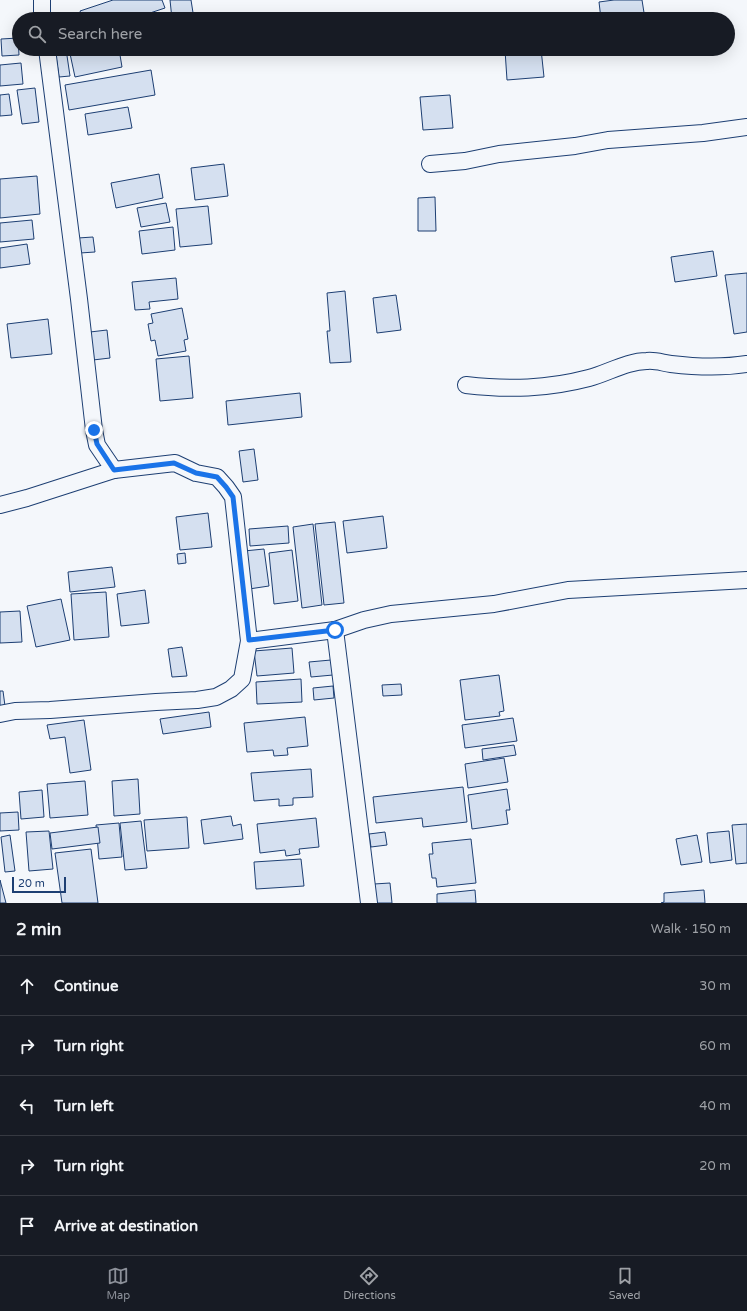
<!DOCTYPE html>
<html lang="en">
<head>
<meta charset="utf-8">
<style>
  :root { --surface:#171b24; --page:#242831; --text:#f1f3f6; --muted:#9ea1a6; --line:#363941; --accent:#8c9099 }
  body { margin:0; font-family:"Varela Round",sans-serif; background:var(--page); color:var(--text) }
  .scale { position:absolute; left:12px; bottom:10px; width:54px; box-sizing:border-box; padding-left:4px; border:2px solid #1d3f73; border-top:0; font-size:11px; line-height:14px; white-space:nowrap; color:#1d3f73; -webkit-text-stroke:3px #f4f7fb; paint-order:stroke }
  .stop { position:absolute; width:12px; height:12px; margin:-9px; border:3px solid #1a73e8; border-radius:50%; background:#fff }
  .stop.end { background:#1a73e8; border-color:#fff; box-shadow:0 1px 4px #0008 }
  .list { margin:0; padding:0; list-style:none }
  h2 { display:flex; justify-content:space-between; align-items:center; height:52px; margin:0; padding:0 16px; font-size:17px }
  h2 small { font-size:13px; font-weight:400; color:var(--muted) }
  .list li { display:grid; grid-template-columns:26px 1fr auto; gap:12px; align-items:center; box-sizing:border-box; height:60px; padding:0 16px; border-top:1px solid var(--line) }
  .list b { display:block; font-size:15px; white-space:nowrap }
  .list em { font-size:13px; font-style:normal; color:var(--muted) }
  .icon { flex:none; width:22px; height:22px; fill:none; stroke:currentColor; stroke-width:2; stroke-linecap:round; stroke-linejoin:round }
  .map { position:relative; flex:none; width:747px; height:903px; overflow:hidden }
  .search { position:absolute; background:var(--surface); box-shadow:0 4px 16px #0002; left:12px; right:12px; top:12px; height:44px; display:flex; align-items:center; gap:10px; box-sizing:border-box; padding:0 14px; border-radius:22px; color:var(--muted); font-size:15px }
  .sheet { height:352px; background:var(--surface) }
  nav { display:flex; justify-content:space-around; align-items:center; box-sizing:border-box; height:56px; border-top:1px solid var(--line); background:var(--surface); font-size:11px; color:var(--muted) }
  nav a { display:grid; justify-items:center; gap:2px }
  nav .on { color:var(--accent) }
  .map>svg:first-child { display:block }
  .building { fill:#d5e0f0; stroke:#1d3f73 }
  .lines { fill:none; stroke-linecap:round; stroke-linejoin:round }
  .street-casing { stroke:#1d3f73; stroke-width:18 }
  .street { stroke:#f4f7fb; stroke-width:16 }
  .route { stroke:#1a73e8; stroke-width:5 }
</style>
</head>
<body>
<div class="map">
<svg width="747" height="903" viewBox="0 0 747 903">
  <rect width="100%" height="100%" fill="#f4f7fb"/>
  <g class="building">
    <path d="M113,0h49l3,8 -33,11h-49l-3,-8z"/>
    <path d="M170,0h21l3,19h-22z"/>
    <path d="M614,0h28l3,19h-44l-2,-17z"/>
    <path d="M18,38l1,17 -17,1 -1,-17z"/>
    <path d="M55,49h11l4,27 -11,1z"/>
    <path d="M69,49h50l3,18 -47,10z"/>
    <path d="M515,49h26l3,28 -37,3 -2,-30z"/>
    <path d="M21,63l2,21 -23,2v-21z"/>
    <path d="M151,70l4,25 -86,15 -4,-25z"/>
    <path d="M35,88l4,34 -17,2 -5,-34z"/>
    <path d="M9,94l3,21 -12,1v-21z"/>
    <path d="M450,95l3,33 -30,2 -3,-33z"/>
    <path d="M128,107l4,21 -44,7 -3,-21z"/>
    <path d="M224,164l4,32 -33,4 -4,-32z"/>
    <path d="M159,174l4,24 -47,10 -5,-25z"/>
    <path d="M37,176l3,38 -40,4v-39z"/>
    <path d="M435,197l1,34h-18v-33z"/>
    <path d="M166,203l4,19 -29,5 -4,-19z"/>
    <path d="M208,206l4,38 -32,3 -4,-38z"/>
    <path d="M32,220l2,19 -34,3v-19z"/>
    <path d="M173,227l2,23 -33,4 -3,-23z"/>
    <path d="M93,237l2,15 -15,1 -2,-15z"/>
    <path d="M27,244l3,20 -30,4v-20z"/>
    <path d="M713,251l4,25 -42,6 -4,-25z"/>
    <path d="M747,273v59l-13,2 -9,-59z"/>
    <path d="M176,278l2,21 -29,3 1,7 -15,1 -3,-28z"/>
    <path d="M345,291l6,71 -21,1 -3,-32h3l-3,-38z"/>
    <path d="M396,295l5,35 -24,3 -4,-35z"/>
    <path d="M182,308l6,31 -4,1 2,11 -28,5 -3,-16 -4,1 -3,-17 5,-1 -2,-9z"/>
    <path d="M48,319l4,35 -41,4 -4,-34z"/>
    <path d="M107,330l3,28 -17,2 -3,-28z"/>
    <path d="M189,356l4,42 -33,3 -4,-42z"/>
    <path d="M300,393l2,24 -74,8 -2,-24z"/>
    <path d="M254,449l4,31 -15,2 -4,-31z"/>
    <path d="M208,513l4,34 -32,3 -4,-33z"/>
    <path d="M383,516l4,32 -40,5 -4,-32z"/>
    <path d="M335,522l9,81 -20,2 -9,-81z"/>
    <path d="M313,524l9,81 -20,3 -9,-81z"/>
    <path d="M288,526l1,17 -39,3 -1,-17z"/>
    <path d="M264,549l5,37 -20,3 -5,-38z"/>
    <path d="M292,550l6,51 -24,3 -5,-51z"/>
    <path d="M185,553l1,10 -8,1 -1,-10z"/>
    <path d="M112,567l3,20 -45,5 -2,-20z"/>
    <path d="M145,590l4,33 -28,3 -4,-32z"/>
    <path d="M106,592l3,45 -35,3 -3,-46z"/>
    <path d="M61,599l9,41 -34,7 -9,-41z"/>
    <path d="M20,611l2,31 -22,1v-31z"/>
    <path d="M182,647l5,29 -15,1 -4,-28z"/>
    <path d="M292,648l2,25 -37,3 -3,-25z"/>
    <path d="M331,660l2,15 -22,2 -2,-15z"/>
    <path d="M499,675l5,36 -5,1 1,4 -35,4 -5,-40z"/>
    <path d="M301,679l1,23 -45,2 -1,-22z"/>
    <path d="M401,684l1,11 -19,1 -1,-11z"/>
    <path d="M333,686l1,12 -20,2 -1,-12z"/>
    <path d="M0,691h3l2,15h-5z"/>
    <path d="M209,712l2,15 -48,7 -3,-15z"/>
    <path d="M305,717l3,29 -21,2 1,7 -14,1 -1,-6 -26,2 -3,-29z"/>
    <path d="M513,718l4,23 -52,7 -3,-23z"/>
    <path d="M84,720l7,50 -21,3 -5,-36 -15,2 -3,-14z"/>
    <path d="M514,745l2,10 -33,5 -1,-11z"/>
    <path d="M504,758l4,24 -40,6 -3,-24z"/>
    <path d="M311,769l2,28 -20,1v7l-14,1v-7l-25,2 -3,-28z"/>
    <path d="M138,779l2,35 -26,2 -2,-35z"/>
    <path d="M85,781l3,34 -38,3 -3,-34z"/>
    <path d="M463,787l4,35 -44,5 -1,-9 -46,5 -3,-26z"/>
    <path d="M507,789l3,21h-4l2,14 -36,5 -4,-34z"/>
    <path d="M42,790l2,27 -23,2 -2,-27z"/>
    <path d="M18,812l1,18 -19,1v-18z"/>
    <path d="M231,816l2,10 8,-2 2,15 -39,5 -3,-24z"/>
    <path d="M187,817l2,31 -42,3 -3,-31z"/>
    <path d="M316,818l3,29 -20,2 1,5 -14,2 -1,-6 -25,3 -3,-29z"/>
    <path d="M141,821l6,47 -22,2 -5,-47z"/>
    <path d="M119,823l3,34 -23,2 -3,-34z"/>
    <path d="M747,824v39l-11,1 -4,-39z"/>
    <path d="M98,827l2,16 -48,6 -2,-16z"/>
    <path d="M49,831l4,38 -24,2 -3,-39z"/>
    <path d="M729,831l3,29 -22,3 -3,-30z"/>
    <path d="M385,832l2,13 -16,2 -2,-13z"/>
    <path d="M10,835l5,36 -10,1 -4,-35z"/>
    <path d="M697,835l5,27 -21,3 -5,-26z"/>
    <path d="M471,839l5,44 -39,4 -1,-9h-4l-3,-24h4l-1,-11z"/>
    <path d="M91,849l7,54h-36l-7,-50z"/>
    <path d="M301,859l3,27 -48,3 -2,-27z"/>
    <path d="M0,880l6,23h-6z"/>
    <path d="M390,883l2,20h-16l-2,-19z"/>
    <path d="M475,890l1,13h-39v-9z"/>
    <path d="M704,890l1,13h-44l3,-1v-9z"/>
  </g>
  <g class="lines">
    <g class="street-casing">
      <g id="street">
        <path d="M42,0v19"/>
        <path d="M47,49l32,250 15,131 3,15 17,25"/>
        <path d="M430,164l35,-3 34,-7 76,-8 33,-6 95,-7 44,-6"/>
        <path d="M466,385c43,5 81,4 123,-7 19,-5 38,-17 58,-17 8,-1 16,2 24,3 25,3 51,4 76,0"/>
        <path d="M0,505l27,-7 87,-28 61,-7 21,10 21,4 9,10 7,10 16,144 -7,38 -11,10 -15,8 -19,3 -41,2 -106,8 -35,1 -15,3"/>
        <path d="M335,630l34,273"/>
        <path d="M249,641l86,-11 29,-10 27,-6 103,-10 74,-14 179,-10"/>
      </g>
    </g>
    <use href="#street" class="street"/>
  </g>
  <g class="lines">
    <path class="route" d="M94,430l3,14 17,26 60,-7 22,10 21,4 9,10 7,10 16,143 86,-10"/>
  </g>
</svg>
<div class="scale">20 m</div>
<div class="stop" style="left:335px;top:630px"></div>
<div class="stop end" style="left:94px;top:430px"></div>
<div class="search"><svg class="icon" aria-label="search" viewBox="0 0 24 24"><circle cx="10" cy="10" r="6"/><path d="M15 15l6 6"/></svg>Search here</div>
</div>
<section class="sheet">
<h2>2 min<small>Walk · 150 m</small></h2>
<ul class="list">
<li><svg class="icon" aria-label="ahead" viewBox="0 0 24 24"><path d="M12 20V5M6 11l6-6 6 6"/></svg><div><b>Continue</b></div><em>30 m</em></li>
<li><svg class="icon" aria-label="right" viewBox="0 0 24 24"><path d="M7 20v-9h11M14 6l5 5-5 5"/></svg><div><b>Turn right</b></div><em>60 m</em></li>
<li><svg class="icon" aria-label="left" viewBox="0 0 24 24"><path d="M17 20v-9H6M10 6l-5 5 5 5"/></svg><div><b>Turn left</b></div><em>40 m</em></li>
<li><svg class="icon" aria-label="right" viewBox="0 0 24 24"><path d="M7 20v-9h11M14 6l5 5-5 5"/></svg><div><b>Turn right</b></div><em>20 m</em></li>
<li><svg class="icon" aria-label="arrive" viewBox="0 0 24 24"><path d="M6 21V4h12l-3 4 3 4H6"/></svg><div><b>Arrive at destination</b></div></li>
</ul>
</section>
<nav>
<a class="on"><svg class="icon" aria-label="map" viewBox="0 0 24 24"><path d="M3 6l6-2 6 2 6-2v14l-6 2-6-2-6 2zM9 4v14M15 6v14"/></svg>Map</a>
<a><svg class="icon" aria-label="directions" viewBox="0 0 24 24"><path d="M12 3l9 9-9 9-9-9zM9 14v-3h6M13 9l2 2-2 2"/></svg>Directions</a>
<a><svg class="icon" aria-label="saved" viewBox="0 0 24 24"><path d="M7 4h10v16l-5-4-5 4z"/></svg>Saved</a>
</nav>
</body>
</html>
